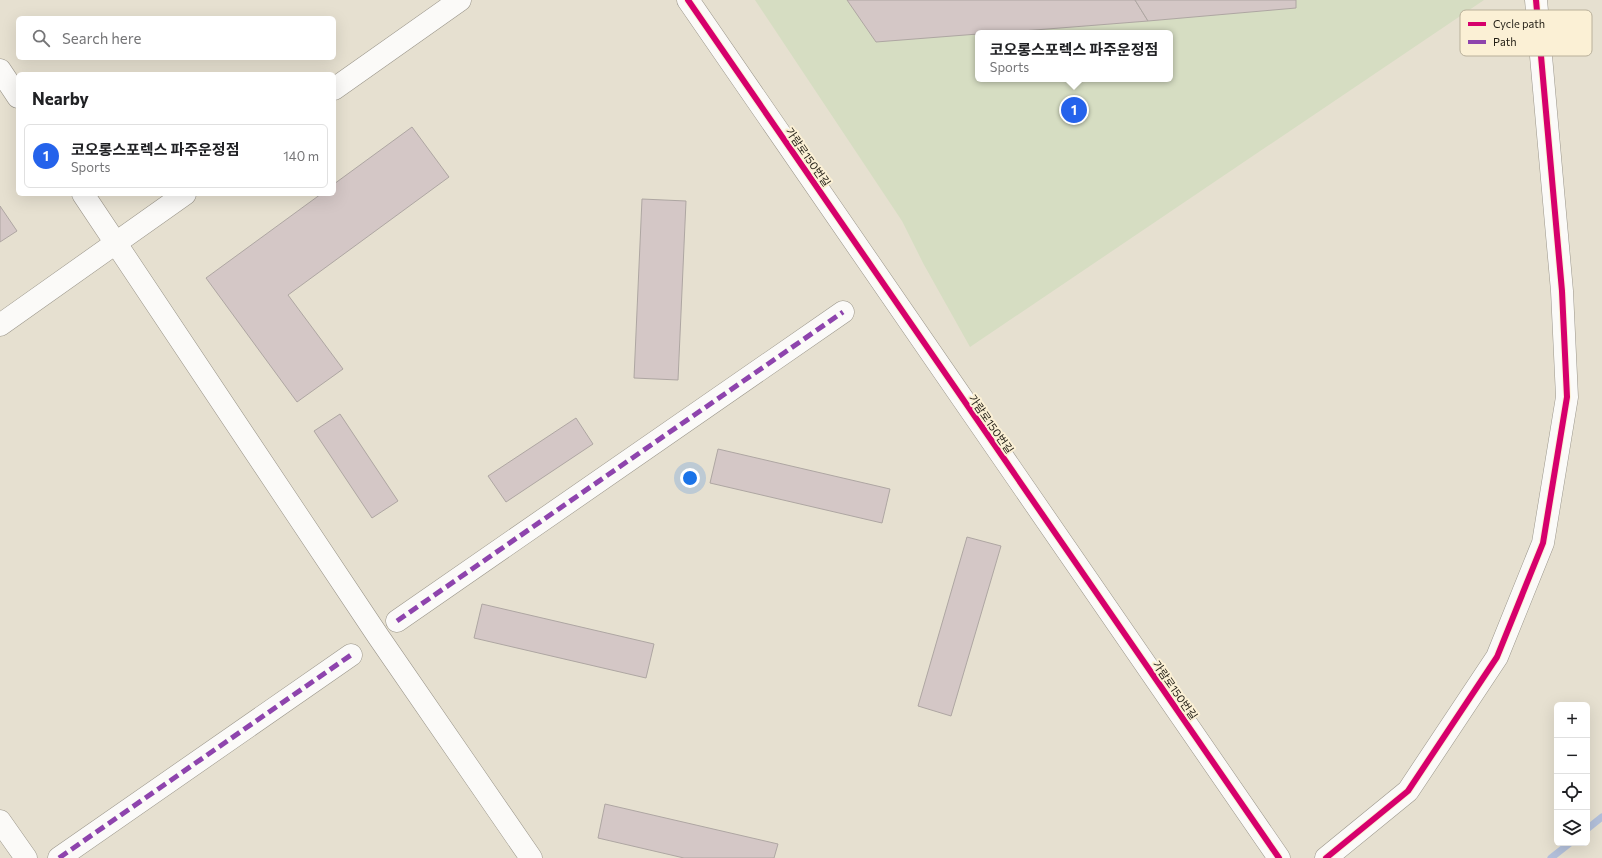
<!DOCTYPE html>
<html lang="en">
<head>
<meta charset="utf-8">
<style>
  :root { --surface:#fff; --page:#f6f6f6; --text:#202124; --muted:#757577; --line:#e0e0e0; --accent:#2563eb }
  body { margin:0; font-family:Commissioner,"Noto Sans KR",sans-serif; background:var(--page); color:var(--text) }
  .controls { position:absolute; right:12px; bottom:12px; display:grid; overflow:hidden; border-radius:6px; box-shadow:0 4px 16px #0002 }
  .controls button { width:36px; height:36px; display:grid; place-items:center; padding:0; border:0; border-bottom:1px solid var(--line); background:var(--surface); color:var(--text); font:20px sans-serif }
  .you { position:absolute; left:690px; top:478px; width:14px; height:14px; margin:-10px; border:3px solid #fff; border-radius:50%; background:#1a73e8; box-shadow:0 0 0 6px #1a73e833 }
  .badge { display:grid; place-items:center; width:26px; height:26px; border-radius:50%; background:var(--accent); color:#fff; font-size:13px; font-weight:700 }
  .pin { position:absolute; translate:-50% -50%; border:2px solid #fff; box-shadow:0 1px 4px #0006 }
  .popup { position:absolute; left:975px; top:30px; width:198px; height:52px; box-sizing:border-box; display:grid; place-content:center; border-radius:6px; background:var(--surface); filter:drop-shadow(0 1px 3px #0005); font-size:13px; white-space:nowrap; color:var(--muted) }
  .popup b { font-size:15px; color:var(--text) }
  .popup::after { content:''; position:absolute; left:50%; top:100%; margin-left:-8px; border:8px solid transparent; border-top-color:var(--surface) }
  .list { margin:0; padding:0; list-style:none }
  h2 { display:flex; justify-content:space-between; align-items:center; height:52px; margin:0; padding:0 16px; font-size:17px }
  h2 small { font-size:13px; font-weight:400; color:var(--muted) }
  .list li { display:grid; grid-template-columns:26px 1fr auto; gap:12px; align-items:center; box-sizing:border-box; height:64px; margin:0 8px 8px; padding:0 8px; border:1px solid var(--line); border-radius:6px }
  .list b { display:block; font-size:15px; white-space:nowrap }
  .list p { margin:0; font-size:13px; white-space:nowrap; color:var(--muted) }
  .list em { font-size:13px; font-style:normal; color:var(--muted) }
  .icon { flex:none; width:22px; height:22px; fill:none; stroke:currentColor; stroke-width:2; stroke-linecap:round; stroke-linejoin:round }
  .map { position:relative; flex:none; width:1602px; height:858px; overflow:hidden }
  .search { position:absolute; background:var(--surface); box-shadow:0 4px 16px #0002; left:16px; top:16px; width:320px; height:44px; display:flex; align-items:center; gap:10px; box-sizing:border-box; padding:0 14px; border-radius:6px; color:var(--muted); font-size:15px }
  .panel { position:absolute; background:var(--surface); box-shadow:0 4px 16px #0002; left:16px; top:72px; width:320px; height:124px; border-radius:6px }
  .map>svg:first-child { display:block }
  .green { fill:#d6ddc2; fill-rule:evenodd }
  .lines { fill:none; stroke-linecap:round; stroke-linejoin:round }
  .stream { stroke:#b3c0db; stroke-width:7 }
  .building { fill:#d4c7c6; stroke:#aea6a2 }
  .street-casing { stroke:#9a958a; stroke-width:23 }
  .secondary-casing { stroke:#9a958a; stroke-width:23 }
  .street { stroke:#fbfaf8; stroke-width:22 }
  .secondary { stroke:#fbfaf8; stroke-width:22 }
  .quiet { stroke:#8e44ad; stroke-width:5; stroke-dasharray:10 5; stroke-linecap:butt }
  .cycleway-casing { stroke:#fbf0d5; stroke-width:8 }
  .cycleway { stroke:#d6006c; stroke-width:6 }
  .labels { text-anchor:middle; stroke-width:4; stroke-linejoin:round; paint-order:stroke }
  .street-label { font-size:11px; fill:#1f1b12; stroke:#fbf0d5 }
  .key { fill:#fbf0d5; stroke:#b9b09a; stroke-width:1 }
  .key-label { font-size:11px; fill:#1f1b12 }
</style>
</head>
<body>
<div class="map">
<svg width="1602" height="858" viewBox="0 0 1602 858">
  <rect width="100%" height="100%" fill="#e6e0d0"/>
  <path class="green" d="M755,0h729l-514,347 -47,-84 -21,-42zM978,33h192v46h-192z"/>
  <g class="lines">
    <g class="stream">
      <path d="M1587,829l15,-12"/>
      <path d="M1551,858l19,-15"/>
    </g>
  </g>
  <g class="building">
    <path d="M847,0h288l13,21 -151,12h-19v1l-102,8z"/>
    <path d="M1135,0h161v8l-148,13z"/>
    <path d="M412,127l37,50 -161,118 55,74 -46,33 -91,-124 115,-84h13v-10z"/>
    <path d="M642,199l44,2 -8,179 -44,-2z"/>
    <path d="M0,206l17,25 -17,11z"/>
    <path d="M340,414l58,87 -26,17 -58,-87z"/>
    <path d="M576,418l17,26 -87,58 -18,-26z"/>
    <path d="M718,449l172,40 -8,34 -172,-40z"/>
    <path d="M967,537l34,9 -50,170 -33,-10z"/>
    <path d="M482,604l172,40 -8,34 -172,-40z"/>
    <path d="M605,804l173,40 -4,14h-90l-86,-20z"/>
  </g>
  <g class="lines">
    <g class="street-casing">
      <g id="street">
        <path d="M0,70l18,27"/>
        <path d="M334,89l126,-89"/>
        <path d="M83,194l295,442 153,222"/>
        <path d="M0,325l185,-131"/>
        <path d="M397,621l446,-309"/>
        <path d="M0,821l26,37"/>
        <path d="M59,858l292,-203"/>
        <path d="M1326,858l82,-67 89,-134 46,-114 24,-146 -5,-106 -26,-291"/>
      </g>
    </g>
    <g class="secondary-casing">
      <path id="secondary" d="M688,0l591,858"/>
    </g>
    <use href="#street" class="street"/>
    <use href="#secondary" class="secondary"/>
    <g class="quiet">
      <path d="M397,621l446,-309"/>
      <path d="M59,858l292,-203"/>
    </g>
    <g class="cycleway-casing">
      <g id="cycleway">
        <path d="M688,0l591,858"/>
        <path d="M1326,858l82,-67 89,-134 46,-114 24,-146 -5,-106 -26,-291"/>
      </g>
    </g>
    <use href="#cycleway" class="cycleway"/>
  </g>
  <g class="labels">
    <g class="street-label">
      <text transform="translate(808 157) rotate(55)" y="4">가람로150번길</text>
      <text transform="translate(991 424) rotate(55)" y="4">가람로150번길</text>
      <text transform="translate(1175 690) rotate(55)" y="4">가람로150번길</text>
    </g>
  </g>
  <rect x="1460" y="10" width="132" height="46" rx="6" class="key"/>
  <rect x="1468" y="22" width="18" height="4" fill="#d6006c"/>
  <rect x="1468" y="40" width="18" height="4" fill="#8e44ad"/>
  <g class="key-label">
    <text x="1493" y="28">Cycle path</text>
    <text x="1493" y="46">Path</text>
  </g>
</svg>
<div class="controls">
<button>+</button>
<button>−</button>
<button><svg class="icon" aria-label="locate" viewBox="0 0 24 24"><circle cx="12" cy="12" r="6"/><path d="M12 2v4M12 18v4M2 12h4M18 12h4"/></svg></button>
<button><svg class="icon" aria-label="layers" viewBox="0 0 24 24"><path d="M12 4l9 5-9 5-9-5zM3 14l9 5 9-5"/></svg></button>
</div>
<div class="you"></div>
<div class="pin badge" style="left:1074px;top:110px">1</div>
<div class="popup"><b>코오롱스포렉스 파주운정점</b>Sports</div>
<div class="search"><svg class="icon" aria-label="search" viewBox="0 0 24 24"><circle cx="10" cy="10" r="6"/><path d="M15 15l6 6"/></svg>Search here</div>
<section class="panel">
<h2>Nearby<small></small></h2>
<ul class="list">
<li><span class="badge">1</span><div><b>코오롱스포렉스 파주운정점</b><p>Sports</p></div><em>140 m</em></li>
</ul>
</section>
</div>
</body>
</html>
